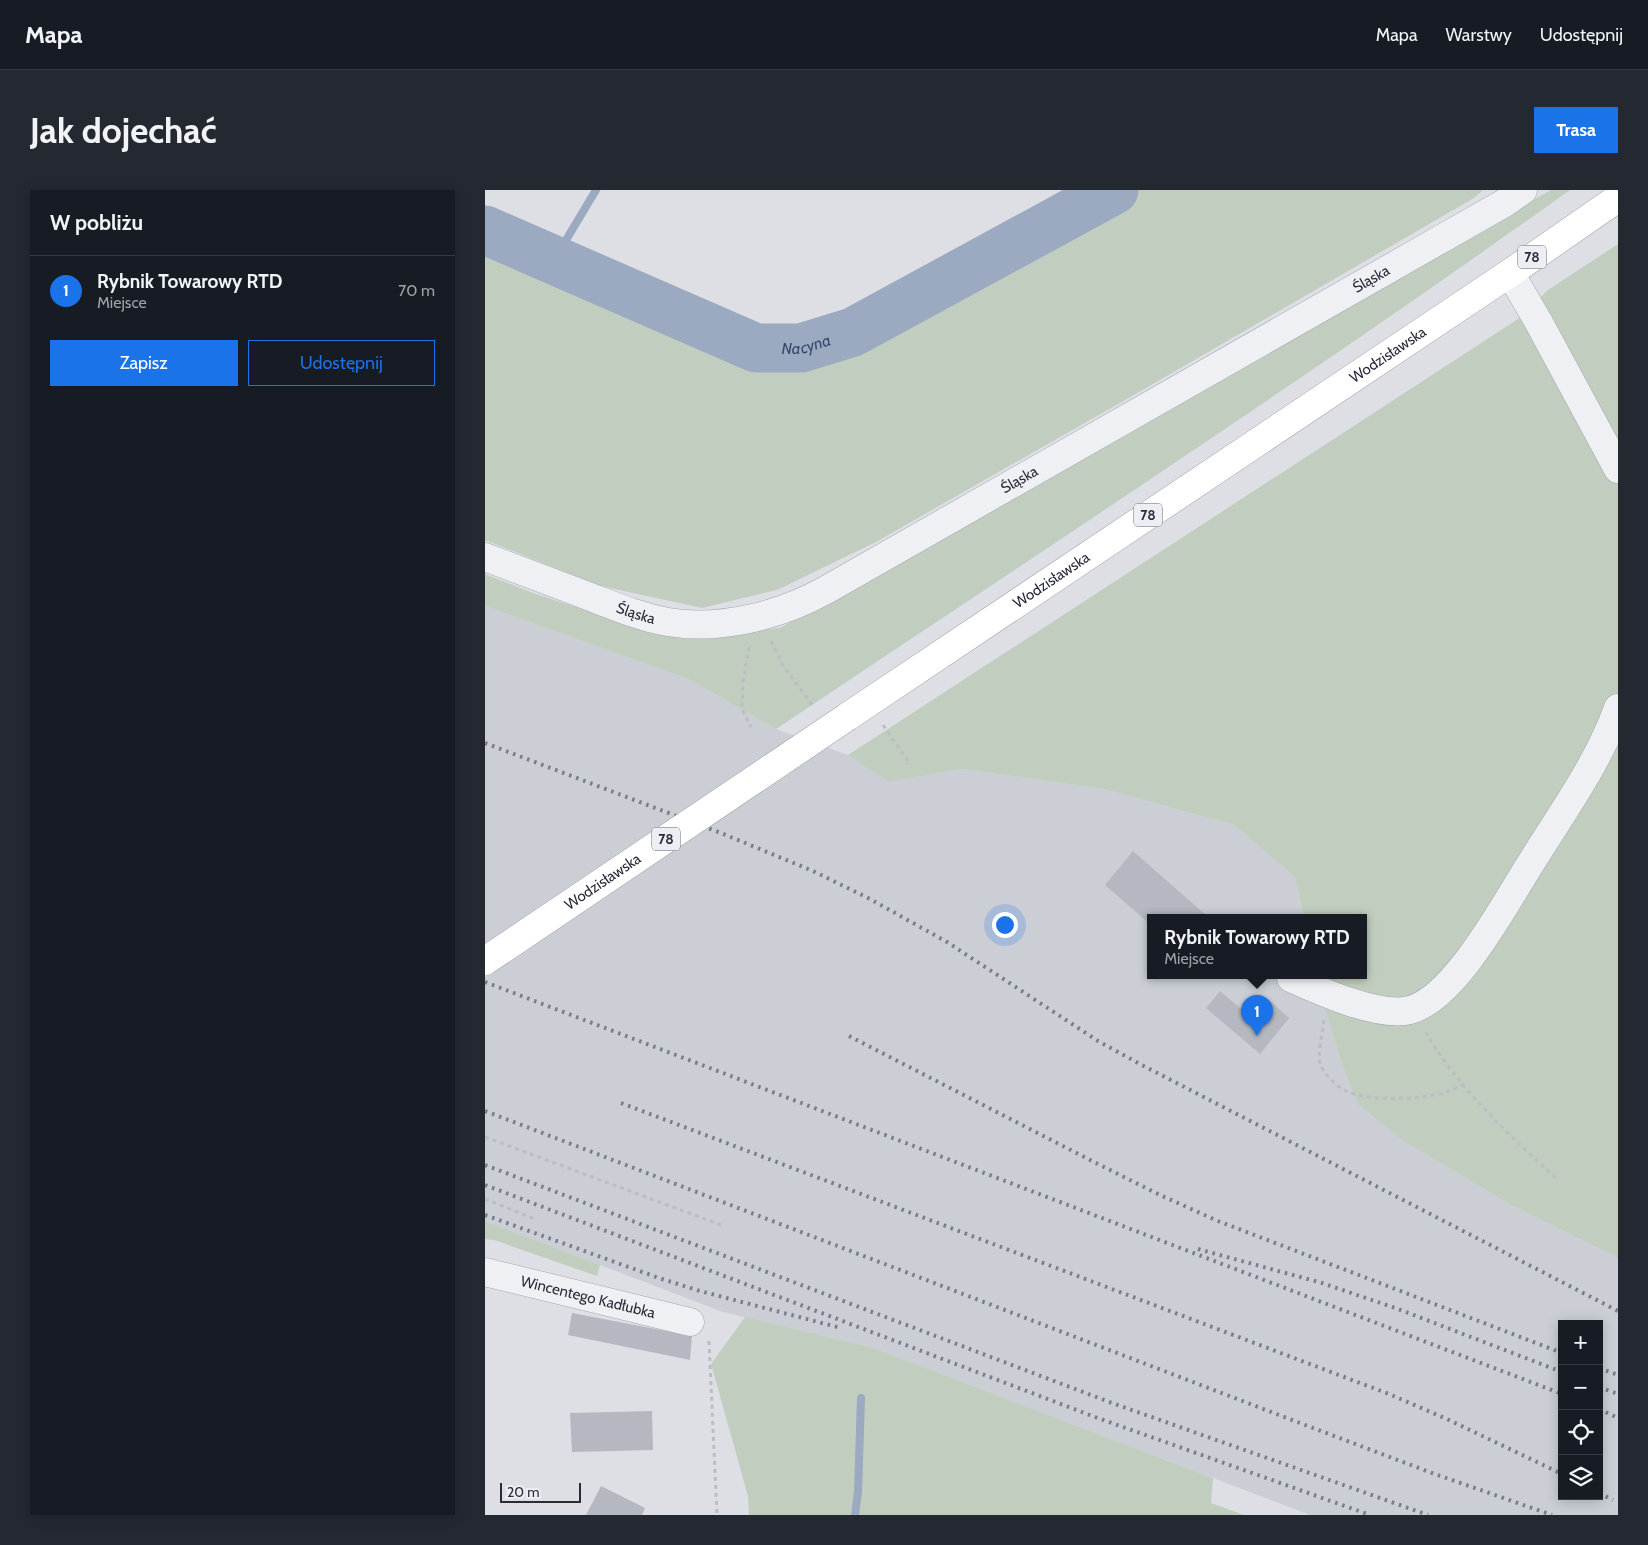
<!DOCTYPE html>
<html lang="pl">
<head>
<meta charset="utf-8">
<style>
  :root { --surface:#171b24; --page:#242831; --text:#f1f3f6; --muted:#9ea1a6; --line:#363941; --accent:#1a73e8 }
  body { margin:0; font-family:Cabin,sans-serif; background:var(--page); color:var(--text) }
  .controls { position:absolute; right:15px; bottom:15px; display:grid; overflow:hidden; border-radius:0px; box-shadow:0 2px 12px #0003 }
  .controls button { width:45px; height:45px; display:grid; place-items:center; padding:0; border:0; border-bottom:1px solid var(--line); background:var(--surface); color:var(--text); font:25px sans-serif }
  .scale { position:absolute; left:15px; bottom:12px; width:81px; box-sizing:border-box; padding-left:5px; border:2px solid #282c39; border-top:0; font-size:14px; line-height:18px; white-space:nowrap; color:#282c39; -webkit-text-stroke:4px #eceef3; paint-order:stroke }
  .you { position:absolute; left:519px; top:734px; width:18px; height:18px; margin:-12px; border:4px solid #fff; border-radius:50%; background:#1a73e8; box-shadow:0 0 0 8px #1a73e833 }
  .badge { display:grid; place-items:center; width:32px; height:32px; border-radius:50%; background:var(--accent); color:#fff; font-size:16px; font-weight:700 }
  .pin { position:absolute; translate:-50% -41px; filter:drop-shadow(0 1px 2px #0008) }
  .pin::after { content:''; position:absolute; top:26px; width:18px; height:15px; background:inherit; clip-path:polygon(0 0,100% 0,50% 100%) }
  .popup { position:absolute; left:662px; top:724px; width:220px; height:65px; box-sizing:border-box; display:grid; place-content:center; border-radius:0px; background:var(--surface); filter:drop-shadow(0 1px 4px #0005); font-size:16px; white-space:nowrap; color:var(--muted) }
  .popup b { font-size:19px; color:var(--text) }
  .popup::after { content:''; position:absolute; left:50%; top:100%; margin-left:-10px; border:10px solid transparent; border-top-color:var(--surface) }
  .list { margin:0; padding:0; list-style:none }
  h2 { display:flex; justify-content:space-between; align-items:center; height:65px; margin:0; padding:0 20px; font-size:21px }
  h2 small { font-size:16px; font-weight:400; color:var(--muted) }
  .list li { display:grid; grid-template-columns:32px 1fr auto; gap:15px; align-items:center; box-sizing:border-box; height:70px; padding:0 20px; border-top:1px solid var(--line) }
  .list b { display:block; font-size:19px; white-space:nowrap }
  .list p { margin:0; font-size:16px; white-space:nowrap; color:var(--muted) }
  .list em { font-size:16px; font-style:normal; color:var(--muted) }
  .actions { display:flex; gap:10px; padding:15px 20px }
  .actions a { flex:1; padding:11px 0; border:1px solid var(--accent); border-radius:0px; text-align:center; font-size:18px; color:var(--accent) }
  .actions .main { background:var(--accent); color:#fff }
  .icon { flex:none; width:28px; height:28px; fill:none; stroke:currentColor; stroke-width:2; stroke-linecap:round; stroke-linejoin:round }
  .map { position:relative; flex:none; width:1133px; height:1325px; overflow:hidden; border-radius:0px }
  header { display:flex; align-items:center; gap:30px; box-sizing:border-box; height:70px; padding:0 25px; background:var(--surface); border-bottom:1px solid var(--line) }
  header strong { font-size:24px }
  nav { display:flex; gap:28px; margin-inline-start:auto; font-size:18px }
  .intro { display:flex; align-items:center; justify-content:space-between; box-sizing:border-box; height:120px; padding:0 30px }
  h1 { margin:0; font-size:35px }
  .button { padding:12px 22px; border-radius:0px; background:var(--accent); color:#fff; font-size:18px; font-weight:700 }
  main { display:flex; gap:30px; padding:0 30px }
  aside { flex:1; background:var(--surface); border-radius:0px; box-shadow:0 2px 12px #0003 }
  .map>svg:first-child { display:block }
  .built { fill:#cbced5; fill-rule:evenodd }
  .green { fill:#c1cebf }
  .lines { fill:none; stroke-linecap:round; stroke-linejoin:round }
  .stream { stroke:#9ba9c1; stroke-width:8 }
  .river { stroke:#9ba9c1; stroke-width:49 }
  .building { fill:#b5b8c1 }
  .minor-casing { stroke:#a3a6ae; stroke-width:29 }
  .major-casing { stroke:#9ea2af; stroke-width:29 }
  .path { stroke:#bbbdc3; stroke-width:3; stroke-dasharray:4 4; stroke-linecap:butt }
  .minor { stroke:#eff0f4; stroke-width:28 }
  .major { stroke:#fff; stroke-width:28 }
  .rail { stroke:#787d8c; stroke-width:4; stroke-dasharray:2.5 5; stroke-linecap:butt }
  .major-bridge-casing { stroke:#9ea2af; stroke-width:29; stroke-linecap:butt }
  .major-bridge { stroke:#fff; stroke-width:28 }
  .labels { text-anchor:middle; stroke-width:4.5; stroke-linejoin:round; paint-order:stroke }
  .shield { fill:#eceef3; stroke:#636671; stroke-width:1 }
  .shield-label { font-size:14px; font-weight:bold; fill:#282c39 }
  .street-label { font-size:15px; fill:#282c39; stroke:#eceef3 }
  .water-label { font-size:16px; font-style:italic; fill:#374668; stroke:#eceef3 }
</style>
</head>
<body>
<header>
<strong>Mapa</strong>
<nav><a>Mapa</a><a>Warstwy</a><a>Udostępnij</a></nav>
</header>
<div class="intro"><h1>Jak dojechać</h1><a class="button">Trasa</a></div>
<main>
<aside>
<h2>W pobliżu<small></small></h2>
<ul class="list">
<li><span class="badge">1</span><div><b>Rybnik Towarowy RTD</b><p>Miejsce</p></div><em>70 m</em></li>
</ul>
<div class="actions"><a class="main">Zapisz</a><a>Udostępnij</a></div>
</aside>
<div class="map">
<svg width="1133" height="1325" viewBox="0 0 1133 1325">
  <rect width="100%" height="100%" fill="#dddfe5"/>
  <path class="built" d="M0,416l203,73 88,50 72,26 40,27 74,-13 142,20 130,36 61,52 9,40h-153v58h166l88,167 104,62 109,54v257h-308l-436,-167 -151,-36 -238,-91zM1077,1134h37v172h-37z"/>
  <g class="green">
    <path d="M608,0h390l-9,8 -328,190 -270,154 -99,48 -75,18 -101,-22 -116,-46v-318l244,103 35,18 51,-8 112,-55z"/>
    <path d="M1066,0h19c-260,186 -528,361 -794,539l-88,-50 -203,-73v-32l48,19 103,34 84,7 60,-6z"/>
    <path d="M1133,54v1014l-109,-54 -104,-62 -47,-38 -16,-41 -20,-65 -5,-23h46v-58h-59l-9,-40 -61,-52 -130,-36 -142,-20 -74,13 -40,-27 670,-436 30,-29z"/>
    <path d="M0,1031l115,44 -3,11 -103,-36 -9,-1z"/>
    <path d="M260,1127l129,31 339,130 -2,25 33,12h-495l-1,-19 -37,-132z"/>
  </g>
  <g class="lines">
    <g class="stream">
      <path d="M69,70l42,-70"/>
      <path d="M370,1325l3,-23 3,-94"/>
    </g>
    <path class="river" id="s1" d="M0,40l271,118h45l52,-16 261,-142"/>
  </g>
  <g class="building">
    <path d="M648,661l75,66h-57v8l-46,-40z"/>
    <path d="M735,801l33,28 16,-19 20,18 -29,36 -54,-46z"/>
    <path d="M87,1123l120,23 -2,24 -122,-25z"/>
    <path d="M167,1221l1,39 -81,2 -2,-39z"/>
    <path d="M116,1296l44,22 -3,7h-56z"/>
  </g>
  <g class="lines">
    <g class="minor-casing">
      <g id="minor">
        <path d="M1025,83l28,48 80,148"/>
        <path id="s2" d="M0,367c34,13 69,26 103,39 26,10 52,21 80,26 52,9 113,-7 158,-32l617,-352 63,-36 17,-12"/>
        <path d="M806,788c29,13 88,40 119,32 45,-12 95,-106 119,-144 32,-52 68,-100 89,-158"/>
        <path id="s3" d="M0,1082l205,50"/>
      </g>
    </g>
    <g class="major-casing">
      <g id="major">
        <path id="s4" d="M362,527l663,-444 108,-75"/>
      </g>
    </g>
    <g class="path">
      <path d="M286,451l13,26 30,40"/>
      <path d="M264,457l-6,35 -1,27 9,18"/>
      <path d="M398,535l25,36"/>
      <path d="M839,830c-1,12 -8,36 -3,46 4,8 15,20 23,24 22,12 79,10 102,2 6,-2 12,-5 18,-8"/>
      <path d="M941,842c28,52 86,106 130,146"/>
      <path d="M0,947l236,88"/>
      <path d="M0,1009l50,20"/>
      <path d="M224,1151l8,174"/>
    </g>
    <use href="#minor" class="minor"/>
    <use href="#major" class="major"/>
    <g class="rail">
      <path d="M0,553l236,90 92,38 57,28 77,43 151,99 40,22 480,248"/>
      <path d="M0,792l1077,412"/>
      <path d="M364,846l245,126 66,33 58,26 344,132"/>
      <path d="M136,913l768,291 60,26 113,54"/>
      <path d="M0,921l828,317 119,45 120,42"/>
      <path d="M0,975l627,238 316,112"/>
      <path d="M0,995l610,232 275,98"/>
      <path d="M0,1025l174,63 41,13 141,37"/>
      <path d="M713,1059l124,34 76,26 164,63"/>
      <path d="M1114,1178l19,7"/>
      <path d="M1114,1197l19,7"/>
      <path d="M1114,1219l19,9"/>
      <path d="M1114,1303l14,7"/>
    </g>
    <g class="major-bridge-casing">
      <g id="major-bridge">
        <path id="s5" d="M0,771l362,-244"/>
      </g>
    </g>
    <use href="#major-bridge" class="major-bridge"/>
  </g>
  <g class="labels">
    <g class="shield">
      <rect x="1033" y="55.5" width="28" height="23" rx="4"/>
      <rect x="649" y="313.5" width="28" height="23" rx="4"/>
      <rect x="167" y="637.5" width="28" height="23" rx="4"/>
    </g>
    <g class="shield-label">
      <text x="1047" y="72">78</text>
      <text x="663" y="330">78</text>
      <text x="181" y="654">78</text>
    </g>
    <g class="street-label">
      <text dy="5" stroke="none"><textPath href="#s2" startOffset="986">Śląska</textPath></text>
      <text dy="5" stroke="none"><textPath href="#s4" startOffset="651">Wodzisławska</textPath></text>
      <text dy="5" stroke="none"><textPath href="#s2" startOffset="581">Śląska</textPath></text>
      <text dy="5" stroke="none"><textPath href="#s4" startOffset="246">Wodzisławska</textPath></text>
      <text dy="5" stroke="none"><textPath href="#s2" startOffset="161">Śląska</textPath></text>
      <text dy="5" stroke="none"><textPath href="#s5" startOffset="142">Wodzisławska</textPath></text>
      <text dy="5" stroke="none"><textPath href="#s3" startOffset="106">Wincentego Kadłubka</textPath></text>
    </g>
    <g class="water-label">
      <text dy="6" stroke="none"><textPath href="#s1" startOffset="346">Nacyna</textPath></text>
    </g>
  </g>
</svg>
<div class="controls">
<button>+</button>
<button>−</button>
<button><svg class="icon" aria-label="locate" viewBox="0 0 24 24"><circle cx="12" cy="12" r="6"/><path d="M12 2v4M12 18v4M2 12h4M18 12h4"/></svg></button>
<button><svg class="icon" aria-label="layers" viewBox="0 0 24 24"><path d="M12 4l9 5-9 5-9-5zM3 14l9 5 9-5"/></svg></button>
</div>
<div class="scale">20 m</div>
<div class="you"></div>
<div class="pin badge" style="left:772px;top:846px">1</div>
<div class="popup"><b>Rybnik Towarowy RTD</b>Miejsce</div>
</div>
</main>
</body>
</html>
